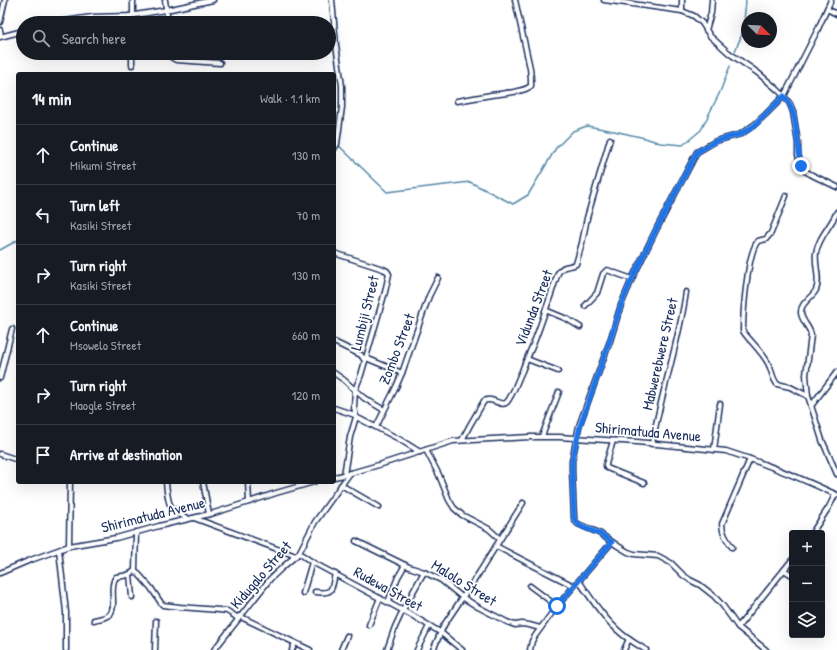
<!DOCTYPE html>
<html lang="en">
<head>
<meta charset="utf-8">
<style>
  :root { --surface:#171b24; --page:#242831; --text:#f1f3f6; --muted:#9ea1a6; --line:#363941 }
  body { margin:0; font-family:"Patrick Hand",sans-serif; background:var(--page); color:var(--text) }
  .controls { position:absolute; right:12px; bottom:12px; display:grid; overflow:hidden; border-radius:4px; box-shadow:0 4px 16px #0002 }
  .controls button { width:36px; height:36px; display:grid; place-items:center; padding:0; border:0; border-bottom:1px solid var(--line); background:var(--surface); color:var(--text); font:20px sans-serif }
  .compass { position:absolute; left:741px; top:12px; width:36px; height:36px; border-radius:50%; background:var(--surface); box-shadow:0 4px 16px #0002; rotate:114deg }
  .stop { position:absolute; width:12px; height:12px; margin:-9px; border:3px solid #1a73e8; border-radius:50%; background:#fff }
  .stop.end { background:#1a73e8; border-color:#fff; box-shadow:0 1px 4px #0008 }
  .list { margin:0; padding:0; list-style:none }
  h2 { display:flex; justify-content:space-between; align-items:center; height:52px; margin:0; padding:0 16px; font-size:17px }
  h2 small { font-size:13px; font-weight:400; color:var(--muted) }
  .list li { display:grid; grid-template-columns:26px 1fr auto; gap:12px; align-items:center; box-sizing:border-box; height:60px; padding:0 16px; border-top:1px solid var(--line) }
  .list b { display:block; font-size:15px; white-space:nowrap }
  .list p { margin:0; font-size:13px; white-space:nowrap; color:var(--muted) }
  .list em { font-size:13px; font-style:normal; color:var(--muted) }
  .icon { flex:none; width:22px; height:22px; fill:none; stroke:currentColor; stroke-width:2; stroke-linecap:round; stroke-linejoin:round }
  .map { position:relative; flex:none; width:837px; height:650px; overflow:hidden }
  .search { position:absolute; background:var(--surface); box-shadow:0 4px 16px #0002; left:16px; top:16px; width:320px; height:44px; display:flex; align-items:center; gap:10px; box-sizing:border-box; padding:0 14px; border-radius:22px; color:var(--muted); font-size:15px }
  .panel { position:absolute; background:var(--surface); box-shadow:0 4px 16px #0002; left:16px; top:72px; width:320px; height:412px; border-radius:4px }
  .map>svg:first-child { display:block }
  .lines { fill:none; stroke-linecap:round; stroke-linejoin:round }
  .stream { stroke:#5489a8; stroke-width:1.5 }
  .street-casing { stroke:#1b2f5e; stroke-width:7 }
  .street { stroke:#fff; stroke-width:4 }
  .route { stroke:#1a73e8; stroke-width:5 }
  .labels { text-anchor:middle; stroke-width:3.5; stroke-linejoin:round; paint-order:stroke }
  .street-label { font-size:15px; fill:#1b2f5e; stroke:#fff }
</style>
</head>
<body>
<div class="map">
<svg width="837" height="650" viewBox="0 0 837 650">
  <rect width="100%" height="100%" fill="#fff"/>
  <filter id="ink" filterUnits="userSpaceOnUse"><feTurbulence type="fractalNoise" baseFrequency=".025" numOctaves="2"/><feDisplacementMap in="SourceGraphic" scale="8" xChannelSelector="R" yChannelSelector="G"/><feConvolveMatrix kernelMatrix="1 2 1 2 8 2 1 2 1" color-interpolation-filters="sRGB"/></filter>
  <g filter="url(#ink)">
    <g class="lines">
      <g class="stream">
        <path d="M735,51l8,-19 3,-32"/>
        <path d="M334,144h3l50,48 83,-10 43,22 15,-9 28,-47 17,-17 14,-5 27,5 31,7 15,5 23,2 18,-15 19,-38 10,-26"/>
        <path d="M0,250l18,-10"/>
      </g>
      <g class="street-casing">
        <g id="street">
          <path d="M133,0v15"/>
          <path d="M165,0l3,23"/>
          <path d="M332,0l4,45 6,41v21l-5,37 -3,5"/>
          <path d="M604,0l78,11 12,5 8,7 8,13 19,17 29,20 20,17 6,6 6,8 3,8 5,31v12l3,11 4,5 7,4 25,12"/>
          <path d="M682,0v11"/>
          <path d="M827,9l10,5"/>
          <path d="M129,16l1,7"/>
          <path d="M0,22l5,-22"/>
          <path d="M51,23l41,-6 37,-1 37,-6 47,-10"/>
          <path d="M0,30l1,6"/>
          <path d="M706,30l5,-17 1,-13"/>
          <path d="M0,37l23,-6"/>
          <path d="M132,53v12"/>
          <path d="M171,53v4l5,3 44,3"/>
          <path d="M457,101c11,-2 23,-4 34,-6 11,-2 31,-2 40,-9v-7l-1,-11 -15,-68"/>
          <path d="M786,196l-15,37 -5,6 -8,2c-11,12 -15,73 -15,90l2,3c8,10 17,18 23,29 4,7 4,15 9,21l13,3 18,9"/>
          <path d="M837,212c-6,14 -19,26 -21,41 -2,12 5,26 0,37 -4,8 -16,13 -15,23 1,9 9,14 10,22l-5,40 1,11 1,10 14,44 15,34"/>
          <path d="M334,253l49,16 4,2 2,3 -4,18 -24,83 -6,15 9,8 20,12"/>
          <path d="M585,306l12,-13 6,-19 4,-4 25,9"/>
          <path d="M545,310l22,9 13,8"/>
          <path d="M334,342l27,13 4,6"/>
          <path d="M366,358l36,15"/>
          <path d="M527,359l31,12"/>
          <path d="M334,373l10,7 11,10 -1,17 2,10 43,22 21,13"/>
          <path d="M0,378l12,-49"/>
          <path d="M811,406l26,-34"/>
          <path d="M334,408l21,7"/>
          <path d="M376,427l20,-40 6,-14 27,-77 9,-18"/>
          <path d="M542,436l17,-44"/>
          <path d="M462,440l8,-15 14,-24c9,-5 17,7 23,1 6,-7 11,-23 15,-31 4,-11 10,-23 14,-34 8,-21 15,-43 22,-64 6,-9 10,-5 18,-9l6,-21 5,-25 23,-79"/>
          <path d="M613,441l-7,23v2l1,2 37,15"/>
          <path d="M652,444c9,-51 27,-101 34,-152"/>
          <path d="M426,450l13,25 10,25 5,8 8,7 27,14 11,10"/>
          <path d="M714,450l6,-46"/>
          <path d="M0,454l18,6"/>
          <path d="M344,475l6,-38 6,-20"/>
          <path d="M334,477l10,-2 38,-11 71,-23 77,-4h29l78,5 89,9c38,12 75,27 111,44"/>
          <path d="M166,482c2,20 1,27 21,36"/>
          <path d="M203,482l6,32"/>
          <path d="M248,482l1,20"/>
          <path d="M341,485l38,22"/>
          <path d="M194,518l102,38"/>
          <path d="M812,533l17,-26 6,-12"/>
          <path d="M356,541l53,26 15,5 17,8 21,17 16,10 29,15 8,3 7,-1 7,1 11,3"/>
          <path d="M69,546l1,-64"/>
          <path d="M496,546c26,14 52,27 78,40"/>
          <path d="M732,547c-5,-7 -10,-14 -10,-23l28,-65"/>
          <path d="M59,550l7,62v38"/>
          <path d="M299,553l13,9 101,54 27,16 22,18"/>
          <path d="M135,570l16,18 10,15 2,2 17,2 39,3 8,1 8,5 3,3"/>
          <path d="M784,570l8,5"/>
          <path d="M0,573l28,-12 41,-15 47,-8 43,-12 55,-13 35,-11 27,-9 38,-11"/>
          <path d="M130,574l2,23"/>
          <path d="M579,581c13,19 26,39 43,53 7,6 16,11 24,16"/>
          <path d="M530,586l27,20"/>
          <path d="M315,592c19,2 16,-2 20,-18"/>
          <path d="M303,593l9,-31"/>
          <path d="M388,602l10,-25 7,-12"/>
          <path d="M239,616l71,34"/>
          <path d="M94,620c4,-1 11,-2 15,-5 9,-8 -1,-28 7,-38 6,-1 15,-1 19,-7l1,-38"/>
          <path d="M369,625l11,-27"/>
          <path d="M738,627l54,-67"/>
          <path d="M155,650l1,-29"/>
          <path d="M214,650l56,-71 14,-13 15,-13 16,-31 35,-49"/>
          <path d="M292,650l3,-7"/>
          <path d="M341,650l6,-14"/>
          <path d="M387,650l8,-23 8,-17 21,-38"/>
          <path d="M417,650l12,-24"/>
          <path d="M433,650l11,-25 35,-52 44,-70"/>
          <path d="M530,650l2,-9 3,-5 22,-30 55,-64"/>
          <path d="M624,650l5,-11"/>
          <path d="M766,650l-28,-23 -15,-21 -9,-10 -14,-11 -10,-5 -7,-5 -12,-12 -13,-7 -24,-2 -6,-2 -10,-6 -19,-13 -21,-9 -3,-3 -1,-3 -2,-48v-9l7,-35 31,-85 11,-36 11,-26 25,-51 40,-76 19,-11 25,-7 13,-9 11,-10 19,-19 33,-65 14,-31"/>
        </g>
      </g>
      <use href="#street" class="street"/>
    </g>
  </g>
  <g class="lines" filter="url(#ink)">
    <path class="route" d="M557,606l55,-64c-5,-3 -9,-7 -14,-9 -8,-4 -21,-6 -24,-15l-2,-48v-9l8,-35 30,-86 11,-35 11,-26 25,-51 40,-76 19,-11 25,-7 13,-8 30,-30c3,4 6,8 8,14 6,16 5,38 9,56"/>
  </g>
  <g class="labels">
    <g class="street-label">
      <text transform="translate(534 308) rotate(-69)" y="5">Vidunda Street</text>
      <text transform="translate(365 313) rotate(-76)" y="5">Lumbiji Street</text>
      <text transform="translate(397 349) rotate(-69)" y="5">Zombo Street</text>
      <text transform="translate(660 354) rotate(-77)" y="5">Mabwerebwere Street</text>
      <text transform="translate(648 432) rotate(5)" y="5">Shirimatuda Avenue</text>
      <text transform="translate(153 515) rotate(-14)" y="5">Shirimatuda Avenue</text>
      <text transform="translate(261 575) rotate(-49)" y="5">Kidugalo Street</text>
      <text transform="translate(464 583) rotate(32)" y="5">Malolo Street</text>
      <text transform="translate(388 589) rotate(29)" y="5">Rudewa Street</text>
    </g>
  </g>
</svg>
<div class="controls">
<button>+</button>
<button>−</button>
<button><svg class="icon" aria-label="layers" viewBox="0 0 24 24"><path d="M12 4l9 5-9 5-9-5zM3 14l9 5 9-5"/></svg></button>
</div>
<svg class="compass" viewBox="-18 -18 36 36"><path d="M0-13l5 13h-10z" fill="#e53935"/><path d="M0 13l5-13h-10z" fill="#9ea1a6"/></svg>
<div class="stop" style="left:557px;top:606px"></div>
<div class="stop end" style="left:801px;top:166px"></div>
<div class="search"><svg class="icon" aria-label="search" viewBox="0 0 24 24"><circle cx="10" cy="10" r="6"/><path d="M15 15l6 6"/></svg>Search here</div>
<section class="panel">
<h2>14 min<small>Walk · 1.1 km</small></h2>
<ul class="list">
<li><svg class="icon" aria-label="ahead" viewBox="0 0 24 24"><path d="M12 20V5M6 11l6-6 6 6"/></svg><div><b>Continue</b><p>Mikumi Street</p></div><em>130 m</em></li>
<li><svg class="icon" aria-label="left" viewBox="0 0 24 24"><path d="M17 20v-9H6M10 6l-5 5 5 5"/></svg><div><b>Turn left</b><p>Kasiki Street</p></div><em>70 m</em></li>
<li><svg class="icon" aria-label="right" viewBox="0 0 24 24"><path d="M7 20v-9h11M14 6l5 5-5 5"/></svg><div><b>Turn right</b><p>Kasiki Street</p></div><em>130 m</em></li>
<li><svg class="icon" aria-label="ahead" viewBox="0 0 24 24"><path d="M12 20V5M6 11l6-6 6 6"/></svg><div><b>Continue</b><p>Msowelo Street</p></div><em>660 m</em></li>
<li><svg class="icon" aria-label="right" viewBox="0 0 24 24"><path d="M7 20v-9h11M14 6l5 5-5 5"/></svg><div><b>Turn right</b><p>Maogle Street</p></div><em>120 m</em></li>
<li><svg class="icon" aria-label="arrive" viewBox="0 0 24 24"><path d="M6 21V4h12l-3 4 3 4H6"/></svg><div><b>Arrive at destination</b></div></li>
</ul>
</section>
</div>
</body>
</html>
